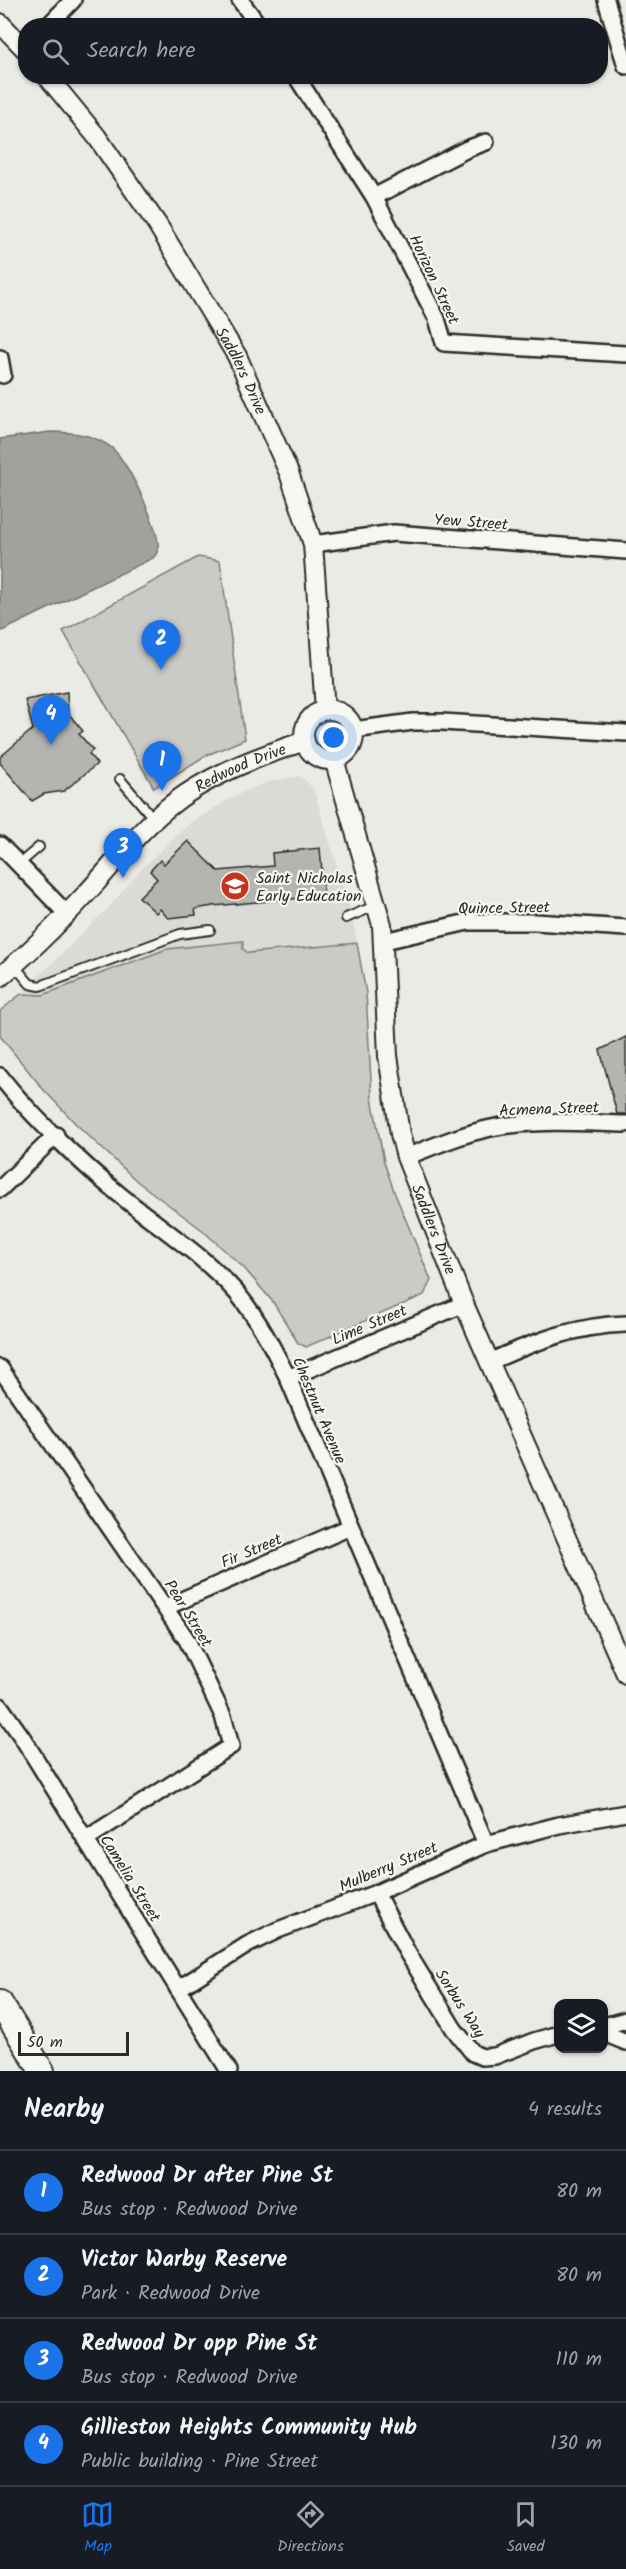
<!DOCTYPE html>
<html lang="en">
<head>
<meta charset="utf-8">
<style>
  :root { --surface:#171b24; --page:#20242c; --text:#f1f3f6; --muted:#9ea1a6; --line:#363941; --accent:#1a73e8 }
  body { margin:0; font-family:Kalam,sans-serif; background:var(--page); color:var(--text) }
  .controls { position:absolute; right:18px; bottom:18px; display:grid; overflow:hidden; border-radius:12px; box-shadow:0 2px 4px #0004 }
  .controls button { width:54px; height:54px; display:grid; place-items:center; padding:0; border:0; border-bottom:2px solid var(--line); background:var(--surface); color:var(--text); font:30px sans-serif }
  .scale { position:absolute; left:18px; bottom:15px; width:111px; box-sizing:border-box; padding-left:6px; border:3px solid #2b2b2b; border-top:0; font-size:16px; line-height:21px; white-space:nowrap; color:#2b2b2b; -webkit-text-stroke:4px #f6f6f2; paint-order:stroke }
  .you { position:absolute; left:334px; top:738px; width:21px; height:21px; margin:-15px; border:4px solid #fff; border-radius:50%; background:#1a73e8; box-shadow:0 0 0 9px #1a73e833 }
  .badge { display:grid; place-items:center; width:39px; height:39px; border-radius:50%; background:var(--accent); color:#fff; font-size:20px; font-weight:700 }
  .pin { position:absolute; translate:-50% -50px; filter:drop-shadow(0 2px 3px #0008) }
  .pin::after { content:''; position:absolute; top:32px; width:21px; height:18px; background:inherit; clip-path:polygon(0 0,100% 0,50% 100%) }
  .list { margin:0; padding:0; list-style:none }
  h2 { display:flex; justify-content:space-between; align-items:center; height:78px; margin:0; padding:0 24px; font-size:26px }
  h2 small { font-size:20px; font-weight:400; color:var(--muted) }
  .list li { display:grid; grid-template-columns:39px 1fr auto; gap:18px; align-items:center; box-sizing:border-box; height:84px; padding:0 24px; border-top:2px solid var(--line) }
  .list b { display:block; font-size:22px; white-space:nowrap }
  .list p { margin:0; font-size:20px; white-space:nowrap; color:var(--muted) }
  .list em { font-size:20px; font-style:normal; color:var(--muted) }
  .icon { flex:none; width:33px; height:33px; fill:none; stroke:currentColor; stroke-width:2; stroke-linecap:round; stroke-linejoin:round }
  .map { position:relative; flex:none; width:626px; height:2071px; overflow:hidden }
  .search { position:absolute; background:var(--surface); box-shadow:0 2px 4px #0004; left:18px; right:18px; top:18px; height:66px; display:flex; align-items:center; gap:15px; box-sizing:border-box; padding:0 21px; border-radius:24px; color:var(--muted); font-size:22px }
  .sheet { height:414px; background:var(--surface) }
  nav { display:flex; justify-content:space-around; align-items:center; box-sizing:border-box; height:84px; border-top:2px solid var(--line); background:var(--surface); font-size:16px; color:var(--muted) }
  nav a { display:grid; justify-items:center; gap:3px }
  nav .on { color:var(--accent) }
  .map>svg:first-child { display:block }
  .built { fill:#dadad6 }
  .green { fill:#cacac7; stroke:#7a7a79; stroke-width:1.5 }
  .water { fill:#a1a19e; stroke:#727270; stroke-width:1.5 }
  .building { fill:#b4b4b1; stroke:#2b2b2b; stroke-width:1.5 }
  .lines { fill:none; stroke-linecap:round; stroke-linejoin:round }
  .service-casing { stroke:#2b2b2b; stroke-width:12 }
  .minor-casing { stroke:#2b2b2b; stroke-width:20 }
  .tertiary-casing { stroke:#2b2b2b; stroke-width:22 }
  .primary-casing { stroke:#2b2b2b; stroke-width:28 }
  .service { stroke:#f6f6f2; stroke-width:8 }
  .minor { stroke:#f6f6f2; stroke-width:15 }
  .tertiary { stroke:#f6f6f2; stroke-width:18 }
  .primary { stroke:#f6f6f2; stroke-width:24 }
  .labels { text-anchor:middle; stroke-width:4.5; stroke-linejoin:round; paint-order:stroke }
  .street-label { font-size:16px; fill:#2b2b2b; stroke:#f6f6f2 }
  .poi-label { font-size:16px; fill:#2b2b2b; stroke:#f6f6f2; text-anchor:start }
</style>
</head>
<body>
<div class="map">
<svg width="626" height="2071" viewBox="0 0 626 2071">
  <rect width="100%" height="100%" fill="#eaeae6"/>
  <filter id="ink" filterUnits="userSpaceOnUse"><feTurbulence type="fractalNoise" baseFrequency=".0167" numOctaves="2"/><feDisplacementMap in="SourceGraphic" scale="12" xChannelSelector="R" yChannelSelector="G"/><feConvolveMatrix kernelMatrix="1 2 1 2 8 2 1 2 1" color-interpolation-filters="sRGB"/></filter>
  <g filter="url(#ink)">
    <path class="built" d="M300,776l13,12 37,120 7,35 -109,10 -3,-1 -2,-11 -76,8 -124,46 -22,-1 89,-88 34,-40 46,-43 43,-26 34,-15z"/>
    <g class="green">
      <path d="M198,557l22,4 25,178 -40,17 -51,32 -91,-157z"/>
      <path d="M243,941v8l5,4 109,-10 9,50 6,105 12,64 11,32 36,86 -7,15 -118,52 -8,-4 -25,-41 -29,-34 -43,-39 -63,-47 -62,-58 -33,-35 -43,-53v-25l21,-17 22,1 124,-46z"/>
    </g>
    <path class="water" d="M50,432c22,0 44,2 62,16 16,13 49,83 46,102 -1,4 -2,5 -5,8l-153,74v-193z"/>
    <g class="building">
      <path d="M67,692l1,21 15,18 -4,3 14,16 -4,4 8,10 -33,27 -20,3 -12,7 -32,-38v-6l33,-28 -8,-29z"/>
      <path d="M188,841l30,30 55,-5 -1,-13 48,-5 4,48 -111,10 -18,3 1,6 -28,3 -8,-9 -4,4 -17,-16 18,-18 -7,-8 10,-11 4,4z"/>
      <path d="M626,1037v77h-9l-17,-64z"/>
    </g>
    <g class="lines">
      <g class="service-casing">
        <g id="service">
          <path d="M120,779l34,40"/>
          <path d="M19,864l20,-17"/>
          <path d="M346,918l29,-12"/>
          <path d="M14,965l16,19 10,2 140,-52 30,-4"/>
        </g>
      </g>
      <g class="minor-casing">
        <g id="minor">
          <path d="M240,0l19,26"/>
          <path d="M606,0l20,66"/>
          <path d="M48,26l25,-26"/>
          <path d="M296,76l78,121 63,122 7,24 182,11"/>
          <path d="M374,197l93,-48 19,-7"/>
          <path d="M0,358l3,17"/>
          <path d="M313,544l81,-11 232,18"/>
          <path d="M353,730l60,-8h29l184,11"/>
          <path d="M0,845l67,69"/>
          <path d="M384,941l84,-19h67l91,6"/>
          <path d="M0,1076c30,39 82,88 120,119 39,32 82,59 116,97 22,26 37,56 52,86l198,466"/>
          <path d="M406,1157c28,-11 56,-23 85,-29 44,-9 90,-5 135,-4"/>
          <path d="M0,1189l56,-54"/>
          <path d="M489,1362c45,-20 88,-37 137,-38"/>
          <path d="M0,1368l187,272 36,76 8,30 -145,93"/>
          <path d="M288,1378l176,-74"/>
          <path d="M166,1607l184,-80"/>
          <path d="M0,1706l22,31 207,334"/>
          <path d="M376,1893l31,59 47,77 19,24 9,4 13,-1 39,-15 24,-7"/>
          <path d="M178,1989l69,-44 31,-15 98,-37 110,-49 73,-19 67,-12"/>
          <path d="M604,2026l22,-6"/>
          <path d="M604,2033l22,9"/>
        </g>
      </g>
      <g class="tertiary-casing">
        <g id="tertiary">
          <path d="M0,23l26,27"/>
          <path id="s1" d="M47,76l50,61 60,87 80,132 52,117 24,71 12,166"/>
          <circle cx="329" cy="735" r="25"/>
          <path id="s2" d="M334,759l48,166 6,131 12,78 6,23 58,147 162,370"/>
          <path id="s3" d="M0,977c30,-25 58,-53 85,-82 27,-29 51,-61 81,-86 39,-33 91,-52 139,-68"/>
        </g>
      </g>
      <g class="primary-casing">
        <path id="primary" d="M0,2003l42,68"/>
      </g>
      <use href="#service" class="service"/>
      <use href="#minor" class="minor"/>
      <use href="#tertiary" class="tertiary"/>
      <use href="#primary" class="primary"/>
    </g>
  </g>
  <defs>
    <g id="school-disc" transform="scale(1.5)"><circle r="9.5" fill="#c8321e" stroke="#f6f6f2"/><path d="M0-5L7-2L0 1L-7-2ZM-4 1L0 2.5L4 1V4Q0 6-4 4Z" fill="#fff"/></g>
  </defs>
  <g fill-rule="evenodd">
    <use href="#school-disc" x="235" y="886"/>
  </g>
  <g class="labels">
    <g class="street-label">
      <text transform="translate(435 279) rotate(65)" y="6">Horizon Street</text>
      <text dy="6" stroke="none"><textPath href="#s1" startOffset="354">Saddlers Drive</textPath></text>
      <text transform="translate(471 521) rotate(4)" y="6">Yew Street</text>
      <text dy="6" stroke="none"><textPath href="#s3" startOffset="322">Redwood Drive</textPath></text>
      <text transform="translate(504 907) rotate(-1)" y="6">Quince Street</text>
      <text transform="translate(549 1108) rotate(-2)" y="6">Acmena Street</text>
      <text dy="6" stroke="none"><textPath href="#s2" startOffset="484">Saddlers Drive</textPath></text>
      <text transform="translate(369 1324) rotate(-23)" y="6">Lime Street</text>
      <text transform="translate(320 1410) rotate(67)" y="6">Chestnut Avenue</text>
      <text transform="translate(251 1550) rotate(-23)" y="6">Fir Street</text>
      <text transform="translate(189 1613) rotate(58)" y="6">Pear Street</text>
      <text transform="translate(388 1866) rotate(-23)" y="6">Mulberry Street</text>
      <text transform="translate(131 1878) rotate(58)" y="6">Camelia Street</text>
      <text transform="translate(461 2003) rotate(57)" y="6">Sorbus Way</text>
    </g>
    <g class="poi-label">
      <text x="256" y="883">Saint Nicholas<tspan x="256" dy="18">Early Education</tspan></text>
    </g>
  </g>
</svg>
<div class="controls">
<button><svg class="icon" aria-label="layers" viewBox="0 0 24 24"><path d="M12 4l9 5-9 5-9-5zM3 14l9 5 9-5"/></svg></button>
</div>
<div class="scale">50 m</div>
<div class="you"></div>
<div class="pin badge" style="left:162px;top:791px">1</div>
<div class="pin badge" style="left:161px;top:670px">2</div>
<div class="pin badge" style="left:123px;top:878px">3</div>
<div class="pin badge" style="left:51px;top:745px">4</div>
<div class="search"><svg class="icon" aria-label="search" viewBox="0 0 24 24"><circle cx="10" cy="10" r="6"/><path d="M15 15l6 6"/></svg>Search here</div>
</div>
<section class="sheet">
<h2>Nearby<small>4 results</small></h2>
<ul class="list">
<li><span class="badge">1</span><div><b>Redwood Dr after Pine St</b><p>Bus stop · Redwood Drive</p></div><em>80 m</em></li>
<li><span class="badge">2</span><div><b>Victor Warby Reserve</b><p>Park · Redwood Drive</p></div><em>80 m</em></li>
<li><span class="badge">3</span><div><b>Redwood Dr opp Pine St</b><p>Bus stop · Redwood Drive</p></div><em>110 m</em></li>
<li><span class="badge">4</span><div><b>Gillieston Heights Community Hub</b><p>Public building · Pine Street</p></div><em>130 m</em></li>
</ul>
</section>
<nav>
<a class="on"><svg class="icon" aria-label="map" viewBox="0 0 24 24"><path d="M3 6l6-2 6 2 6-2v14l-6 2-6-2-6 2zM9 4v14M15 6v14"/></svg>Map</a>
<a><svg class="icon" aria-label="directions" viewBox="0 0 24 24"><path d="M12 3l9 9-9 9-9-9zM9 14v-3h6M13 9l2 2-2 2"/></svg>Directions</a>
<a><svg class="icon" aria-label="saved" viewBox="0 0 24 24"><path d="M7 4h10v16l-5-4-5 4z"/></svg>Saved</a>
</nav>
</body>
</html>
